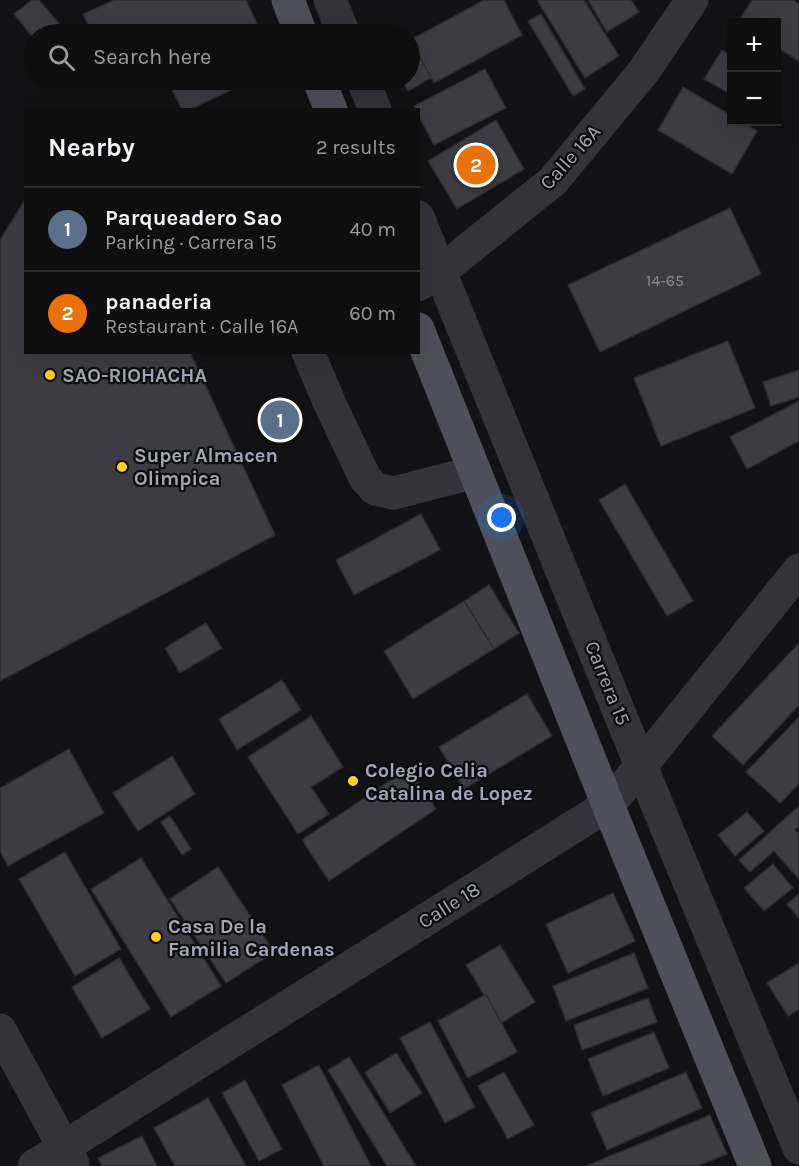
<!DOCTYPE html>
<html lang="en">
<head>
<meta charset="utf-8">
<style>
  :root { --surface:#0e0e0f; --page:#171718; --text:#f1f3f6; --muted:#9b9c9e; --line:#2e2e2f; --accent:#ffce1e }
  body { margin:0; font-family:Karla,sans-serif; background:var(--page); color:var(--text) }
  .controls { position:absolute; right:18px; top:18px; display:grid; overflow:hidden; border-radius:0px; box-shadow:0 6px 24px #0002 }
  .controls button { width:54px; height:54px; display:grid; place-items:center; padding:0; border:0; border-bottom:2px solid var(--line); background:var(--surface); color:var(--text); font:30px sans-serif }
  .you { position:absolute; left:502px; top:518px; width:21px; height:21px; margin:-15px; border:4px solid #fff; border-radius:50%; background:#1a73e8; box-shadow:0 0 0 9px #1a73e833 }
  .badge { display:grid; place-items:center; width:39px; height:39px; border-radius:50%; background:var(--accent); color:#fff; font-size:20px; font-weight:700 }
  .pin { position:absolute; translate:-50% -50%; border:3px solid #fff; box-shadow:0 2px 6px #0006 }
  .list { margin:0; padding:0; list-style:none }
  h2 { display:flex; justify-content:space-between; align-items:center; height:78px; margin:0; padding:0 24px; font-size:26px }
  h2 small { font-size:20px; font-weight:400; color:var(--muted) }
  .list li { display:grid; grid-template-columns:39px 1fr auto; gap:18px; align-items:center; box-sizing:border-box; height:84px; padding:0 24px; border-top:2px solid var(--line) }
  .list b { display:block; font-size:22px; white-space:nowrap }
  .list p { margin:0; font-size:20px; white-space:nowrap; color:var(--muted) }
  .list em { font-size:20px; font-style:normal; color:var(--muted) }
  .icon { flex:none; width:33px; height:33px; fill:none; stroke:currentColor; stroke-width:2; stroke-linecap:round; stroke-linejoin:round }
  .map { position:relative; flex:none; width:799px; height:1166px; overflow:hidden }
  .search { position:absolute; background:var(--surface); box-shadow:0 6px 24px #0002; left:24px; top:24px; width:396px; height:66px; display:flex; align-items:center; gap:15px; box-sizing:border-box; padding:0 21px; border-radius:33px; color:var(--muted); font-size:22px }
  .panel { position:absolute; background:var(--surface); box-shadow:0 6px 24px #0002; left:24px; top:108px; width:396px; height:246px; border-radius:0px }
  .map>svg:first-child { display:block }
  .building { fill:#3c3c42; stroke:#2c2c30; stroke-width:1.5 }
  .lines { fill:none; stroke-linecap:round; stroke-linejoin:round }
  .minor { stroke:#333339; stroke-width:33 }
  .major { stroke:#4e4f58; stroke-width:33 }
  .poi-dot { fill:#ffce1e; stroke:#0d0d0f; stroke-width:2 }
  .labels { text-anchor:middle; stroke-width:4.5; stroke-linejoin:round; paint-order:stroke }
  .number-label { font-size:16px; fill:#888c99 }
  .street-label { font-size:20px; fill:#a2a6b6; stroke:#0d0d0f }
  .poi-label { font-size:20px; font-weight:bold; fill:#a2a6b6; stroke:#0d0d0f; text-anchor:start }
</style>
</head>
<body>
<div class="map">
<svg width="799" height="1166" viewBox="0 0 799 1166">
  <rect width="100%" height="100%" fill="#121214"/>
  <g class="building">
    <path d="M32,0h7l29,34h-34v5l-20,-25z"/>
    <path d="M114,0h132l16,34h-169l-10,-20z"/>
    <path d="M484,0h20l18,35 -88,48 -24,-43z"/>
    <path d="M537,0h47l35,56 -34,22z"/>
    <path d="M588,0h43l8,12 -32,20z"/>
    <path d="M752,0h41l6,4v57l-23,-14v-25h-38z"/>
    <path d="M541,14l44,75 -12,7 -45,-75z"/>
    <path d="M410,38l21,40 -23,13 -7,-11h9z"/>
    <path d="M722,50l10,6v39l-28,-16z"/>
    <path d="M485,69l21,39 -72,37 -16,-30v-5h-2l-2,-4z"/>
    <path d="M167,80h85l-63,30h-7z"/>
    <path d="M683,87l49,29v6h9l16,9 -25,43 -74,-44z"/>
    <path d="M496,120l28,49 -67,40 -29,-48z"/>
    <path d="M26,198v154h164l85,183 -275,146v-441z"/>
    <path d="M730,208l31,66 -161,78 -32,-67z"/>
    <path d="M728,341l27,67 -94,38 -27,-68z"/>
    <path d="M799,370v27l-28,9 -8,-24z"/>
    <path d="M799,401v40l-52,28 -17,-32z"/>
    <path d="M625,484l68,117 -26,15 -68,-116z"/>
    <path d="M421,514l19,36 -86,45 -18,-35z"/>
    <path d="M489,585l30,48 -25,16 -30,-48z"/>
    <path d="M464,601l30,48 -81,50 -29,-48z"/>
    <path d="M206,623l16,25 -42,25 -15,-25z"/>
    <path d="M799,643v62l-56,60 -31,-29z"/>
    <path d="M282,680l19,30 -64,40 -18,-31z"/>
    <path d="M527,694l25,42 -88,53 -25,-42z"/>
    <path d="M311,716l32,51 -32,20 18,27 -31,20 -50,-77z"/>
    <path d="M799,717v67l-19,19 -34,-31z"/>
    <path d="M69,749l35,64 -96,53 -8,-15v-63z"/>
    <path d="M172,756l23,38 -57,37 -25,-38z"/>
    <path d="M409,768l27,41 -107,72 -27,-41z"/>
    <path d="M799,806v20l-4,4 4,4v45l-25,-28 -24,21 -11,-12z"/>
    <path d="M747,812l17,19 -29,25 -17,-21z"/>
    <path d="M170,816l21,33 -9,6 -21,-33z"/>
    <path d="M65,852l56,97 -46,27 -56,-97z"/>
    <path d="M141,858l80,128 -50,31 -80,-128z"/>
    <path d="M773,864l20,24 -29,23 -20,-23z"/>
    <path d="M218,867l56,85 -48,31 -56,-84z"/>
    <path d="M613,893l22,48 -67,32 -22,-49z"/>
    <path d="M799,894v24l-12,-14z"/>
    <path d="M500,945l35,57 -34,21 -35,-58z"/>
    <path d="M634,953l14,35 -82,33 -13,-35z"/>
    <path d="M119,958l31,51 -48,29 -30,-51z"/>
    <path d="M799,963v46l-11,7 -21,-33z"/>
    <path d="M486,994l31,58 -49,26 -30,-57z"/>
    <path d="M648,998l9,24 -75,28 -8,-25z"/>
    <path d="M430,1022l45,85 -30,16 -45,-85z"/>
    <path d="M654,1032l15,36 -66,28 -15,-37z"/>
    <path d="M396,1053l26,40 -32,20 -25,-41z"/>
    <path d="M349,1057l67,109h-29l-59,-96z"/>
    <path d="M319,1065l52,101h-47l-42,-81z"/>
    <path d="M504,1072l30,53 -26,14 -30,-53z"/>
    <path d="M686,1072l16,36 -95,42 -16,-37z"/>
    <path d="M245,1080l37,69 -23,12 -37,-68z"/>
    <path d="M208,1098l38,68h-71l-21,-38z"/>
    <path d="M710,1115l17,39 -29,12h-112z"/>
    <path d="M142,1136l15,30h-55l-4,-8z"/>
  </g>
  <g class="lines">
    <g class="minor">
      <path d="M330,0l14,34"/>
      <path d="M363,80l12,30"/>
      <path d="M418,217l223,549 158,382"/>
      <path d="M418,285l23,-14 112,-90 91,-110 48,-71"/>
      <path d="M308,352l22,52 35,74 10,11 19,4 81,-21"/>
      <path d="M0,1030l73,134"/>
      <path d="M34,1166l574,-361 33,-39 158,-196"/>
    </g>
    <g class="major">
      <path d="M288,0l13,34"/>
      <path d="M319,80l12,30"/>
      <path d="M418,329l190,476 147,361"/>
    </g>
  </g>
  <g class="poi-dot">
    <circle cx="50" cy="375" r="6"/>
    <circle cx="122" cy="467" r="6"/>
    <circle cx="353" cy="781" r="6"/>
    <circle cx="156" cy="937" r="6"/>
  </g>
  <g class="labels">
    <g class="number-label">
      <text x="665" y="286">14-65</text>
    </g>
    <g class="street-label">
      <text transform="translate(570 157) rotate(-48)" y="7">Calle 16A</text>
      <text transform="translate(608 683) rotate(68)" y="7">Carrera 15</text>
      <text transform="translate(449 905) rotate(-32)" y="7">Calle 18</text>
    </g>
    <g class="poi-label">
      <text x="62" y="382">SAO-RIOHACHA</text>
      <text x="134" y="462">Super Almacen<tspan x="134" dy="23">Olimpica</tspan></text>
      <text x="365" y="777">Colegio Celia<tspan x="365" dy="23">Catalina de Lopez</tspan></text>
      <text x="168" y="933">Casa De la<tspan x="168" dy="23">Familia Cardenas</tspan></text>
    </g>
  </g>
</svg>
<div class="controls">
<button>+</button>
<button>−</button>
</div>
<div class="you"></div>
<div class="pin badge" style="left:280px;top:420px;background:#5c6f8a">1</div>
<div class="pin badge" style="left:476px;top:165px;background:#e8710a">2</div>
<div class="search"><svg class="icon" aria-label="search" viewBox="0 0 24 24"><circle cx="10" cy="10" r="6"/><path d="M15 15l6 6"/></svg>Search here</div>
<section class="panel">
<h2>Nearby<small>2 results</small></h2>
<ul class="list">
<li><span class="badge" style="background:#5c6f8a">1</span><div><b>Parqueadero Sao</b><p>Parking · Carrera 15</p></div><em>40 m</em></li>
<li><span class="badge" style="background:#e8710a">2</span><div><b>panaderia</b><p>Restaurant · Calle 16A</p></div><em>60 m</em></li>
</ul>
</section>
</div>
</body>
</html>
